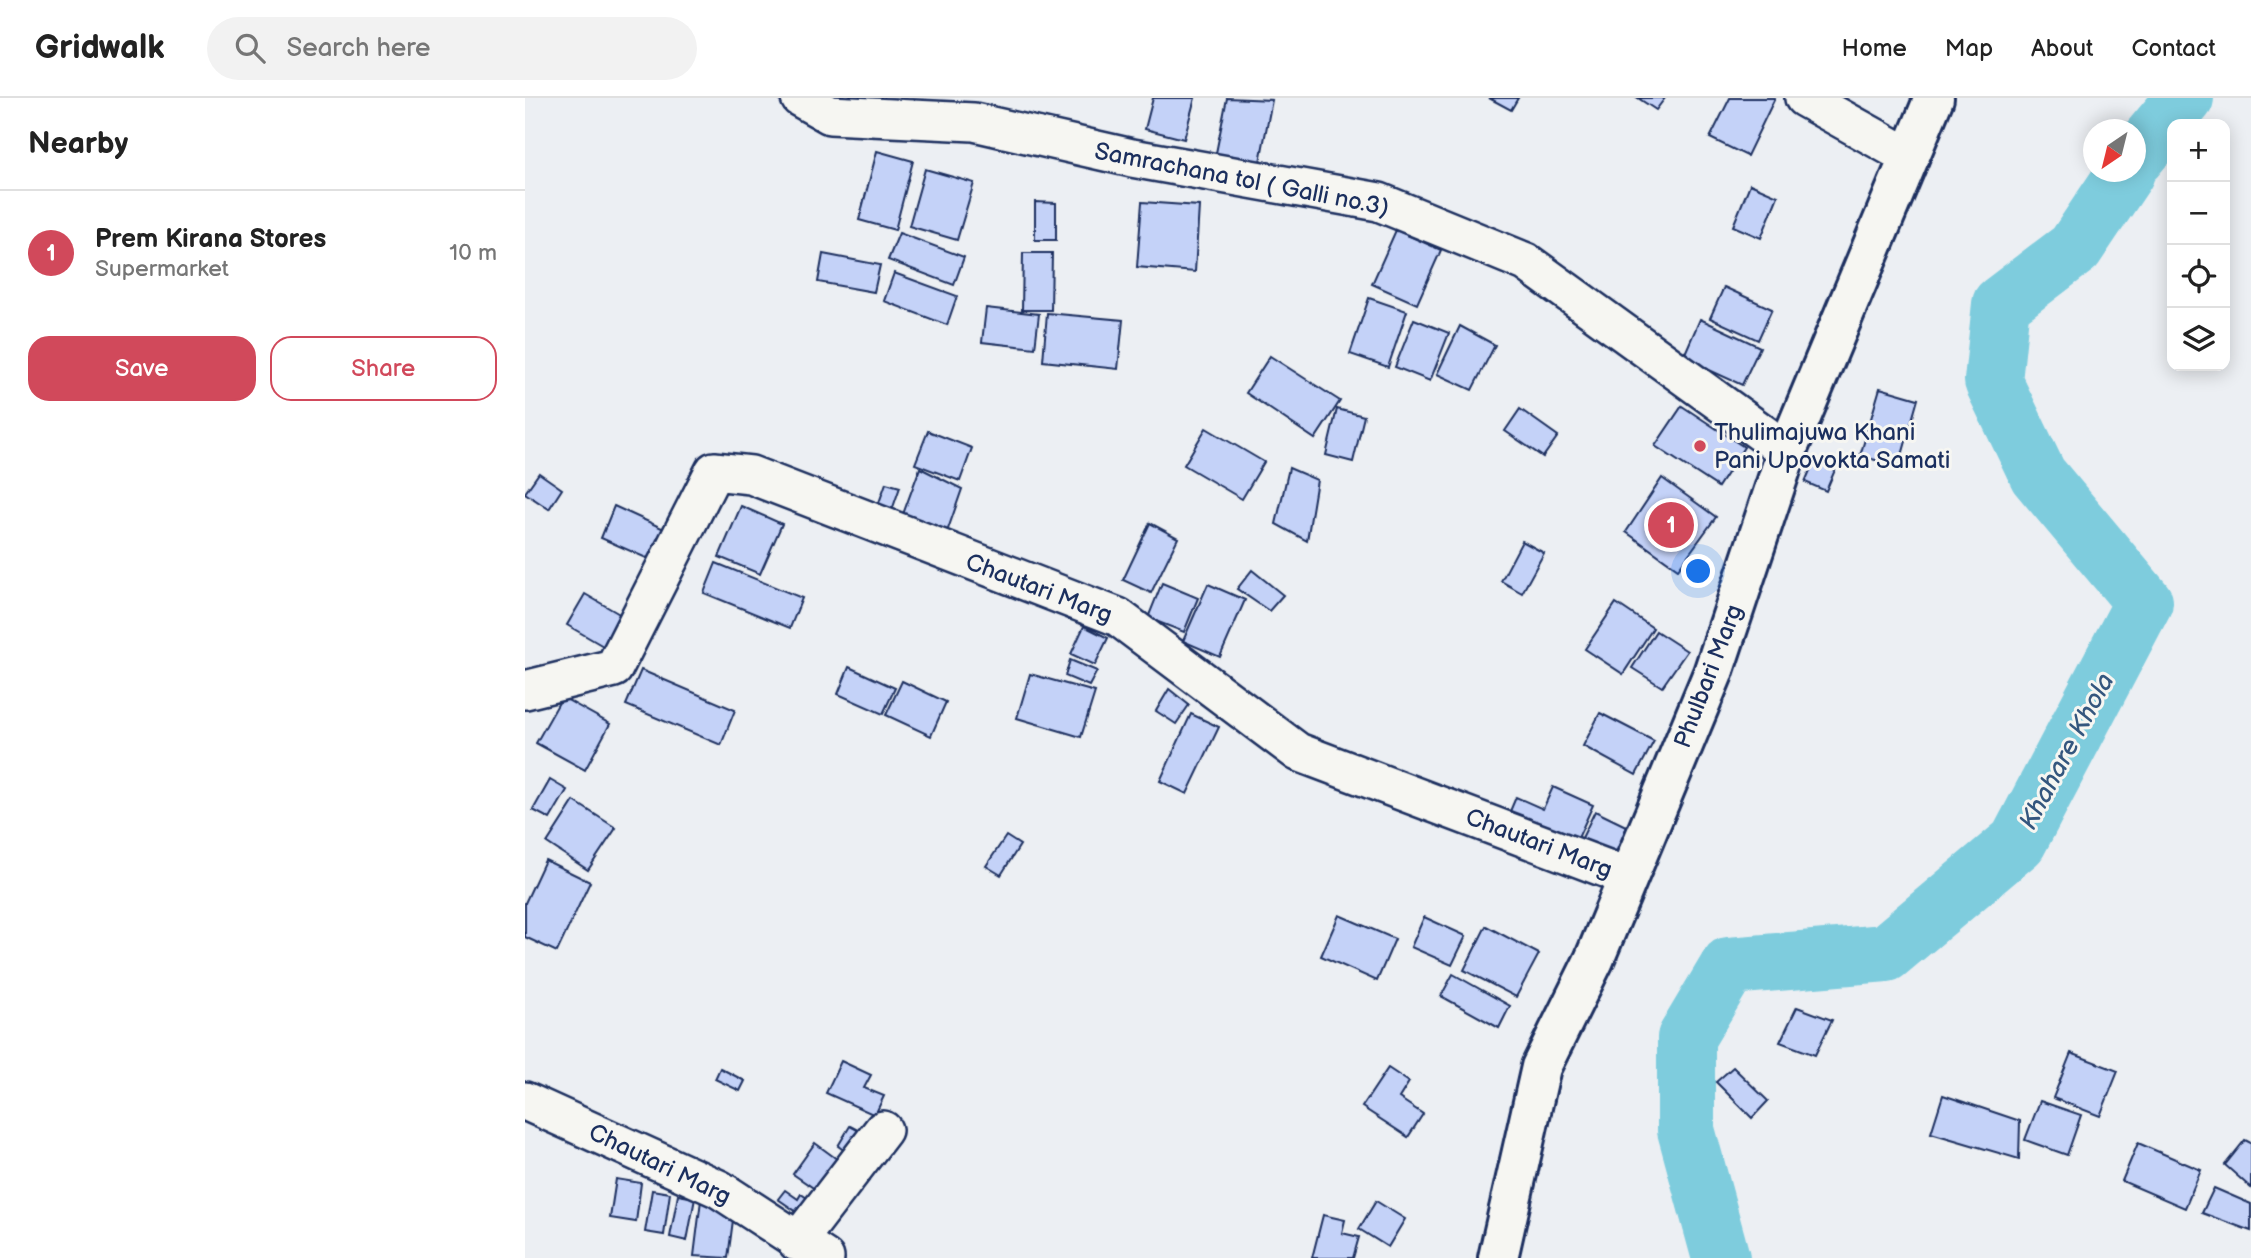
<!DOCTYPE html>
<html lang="en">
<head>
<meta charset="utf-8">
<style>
  :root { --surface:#fff; --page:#f2f2f2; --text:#222; --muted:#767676; --line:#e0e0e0; --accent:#d1495b }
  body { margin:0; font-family:"Balsamiq Sans",sans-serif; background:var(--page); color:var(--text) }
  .controls { position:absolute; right:21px; top:21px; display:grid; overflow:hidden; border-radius:14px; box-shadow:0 4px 18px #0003 }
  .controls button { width:63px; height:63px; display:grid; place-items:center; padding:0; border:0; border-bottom:2px solid var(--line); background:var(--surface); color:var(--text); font:35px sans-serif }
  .compass { position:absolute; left:1558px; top:21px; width:63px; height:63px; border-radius:50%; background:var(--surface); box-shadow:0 4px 18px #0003; rotate:215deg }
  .you { position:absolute; left:1174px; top:474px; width:24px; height:24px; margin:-18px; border:5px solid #fff; border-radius:50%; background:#1a73e8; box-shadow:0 0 0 10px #1a73e833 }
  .badge { display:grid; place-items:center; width:46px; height:46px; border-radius:50%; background:var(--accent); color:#fff; font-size:23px; font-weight:700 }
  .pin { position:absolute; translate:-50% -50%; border:4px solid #fff; box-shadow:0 2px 7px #0006 }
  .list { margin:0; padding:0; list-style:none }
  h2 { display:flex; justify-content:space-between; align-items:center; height:91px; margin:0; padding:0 28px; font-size:30px }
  h2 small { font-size:23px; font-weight:400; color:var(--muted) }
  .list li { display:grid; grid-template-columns:46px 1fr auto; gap:21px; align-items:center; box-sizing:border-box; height:126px; padding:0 28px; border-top:2px solid var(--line) }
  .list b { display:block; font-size:26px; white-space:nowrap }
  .list p { margin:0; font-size:23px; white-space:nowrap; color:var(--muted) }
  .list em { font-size:23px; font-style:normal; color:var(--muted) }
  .actions { display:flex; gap:14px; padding:21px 28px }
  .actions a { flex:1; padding:16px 0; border:2px solid var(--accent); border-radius:21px; text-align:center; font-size:24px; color:var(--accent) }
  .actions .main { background:var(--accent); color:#fff }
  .icon { flex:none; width:38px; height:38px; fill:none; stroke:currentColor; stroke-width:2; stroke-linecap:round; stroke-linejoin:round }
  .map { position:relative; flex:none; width:1726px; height:1160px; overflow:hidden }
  header { display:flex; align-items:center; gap:42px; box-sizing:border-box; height:98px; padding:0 35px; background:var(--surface); border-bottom:2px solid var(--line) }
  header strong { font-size:33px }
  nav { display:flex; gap:38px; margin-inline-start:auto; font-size:24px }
  .search { width:490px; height:63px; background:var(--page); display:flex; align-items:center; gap:18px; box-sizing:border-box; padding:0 24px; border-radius:38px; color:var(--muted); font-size:26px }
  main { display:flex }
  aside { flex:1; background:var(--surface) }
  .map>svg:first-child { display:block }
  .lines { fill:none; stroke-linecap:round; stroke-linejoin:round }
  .river { stroke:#7eccdd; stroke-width:58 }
  .building { fill:#c4d2f8; stroke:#1b2f5e; stroke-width:2 }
  .minor-casing { stroke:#1b2f5e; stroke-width:42 }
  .secondary-casing { stroke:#1b2f5e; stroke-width:44 }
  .minor { stroke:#f6f6f2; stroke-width:37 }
  .secondary { stroke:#f6f6f2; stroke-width:38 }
  .poi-dot { fill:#d1495b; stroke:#f6f6f2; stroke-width:2.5 }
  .labels { text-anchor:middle; stroke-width:6; stroke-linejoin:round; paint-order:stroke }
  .street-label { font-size:24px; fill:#1b2f5e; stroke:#f6f6f2 }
  .poi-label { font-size:24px; fill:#1b2f5e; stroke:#f6f6f2; text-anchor:start }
  .water-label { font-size:26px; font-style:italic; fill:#34567e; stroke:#f6f6f2 }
</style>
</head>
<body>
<header>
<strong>Gridwalk</strong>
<div class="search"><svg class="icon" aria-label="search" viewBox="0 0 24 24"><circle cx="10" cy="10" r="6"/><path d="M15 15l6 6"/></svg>Search here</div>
<nav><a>Home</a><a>Map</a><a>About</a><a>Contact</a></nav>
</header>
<main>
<aside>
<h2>Nearby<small></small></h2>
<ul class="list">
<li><span class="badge">1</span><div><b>Prem Kirana Stores</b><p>Supermarket</p></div><em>10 m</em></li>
</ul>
<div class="actions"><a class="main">Save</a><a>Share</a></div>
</aside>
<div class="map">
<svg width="1726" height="1160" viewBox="0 0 1726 1160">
  <rect width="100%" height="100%" fill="#eceff3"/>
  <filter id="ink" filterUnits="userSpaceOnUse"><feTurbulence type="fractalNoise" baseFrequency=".0143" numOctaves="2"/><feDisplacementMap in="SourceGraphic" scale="14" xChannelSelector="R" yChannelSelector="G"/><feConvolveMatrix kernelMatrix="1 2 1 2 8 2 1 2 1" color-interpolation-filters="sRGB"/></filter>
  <g filter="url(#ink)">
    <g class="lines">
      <g class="river">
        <path d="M1610,60l50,-60"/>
        <path d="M1196,1160l-35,-128v-92l43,-72 157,-13 132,-111 126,-240 -106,-127 -45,-94 8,-77 74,-56 51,-76"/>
      </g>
    </g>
    <g class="building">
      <path d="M628,0h42l-11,41 -39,-10z"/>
      <path d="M702,0l45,2 -13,67 -44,-9z"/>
      <path d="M964,0h29l-7,12z"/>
      <path d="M1113,0h27l-9,12z"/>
      <path d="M1205,0h45l-28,58 -37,-18z"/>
      <path d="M352,53l36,10 -18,69 -36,-10z"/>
      <path d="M400,71l49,14 -17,57 -48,-14z"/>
      <path d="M1225,86l28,12 -17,42 -28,-12z"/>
      <path d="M510,104l21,1v37h-21z"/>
      <path d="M617,104l57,4 -4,66 -58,-5z"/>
      <path d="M871,132l45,20 -24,54 -45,-20z"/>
      <path d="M374,135l65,24 -10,28 -66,-25z"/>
      <path d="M498,155h29l-1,57h-29z"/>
      <path d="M298,156l57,11 -6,27 -56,-10z"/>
      <path d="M369,175l63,23 -10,29 -63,-24z"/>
      <path d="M1199,189l48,22 -14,31 -48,-22z"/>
      <path d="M844,200l38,13 -19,56 -38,-13z"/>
      <path d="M461,210l53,6 -4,34 -53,-6z"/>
      <path d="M522,215l76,7 -5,49 -75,-8z"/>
      <path d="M889,221l35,14 -19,48 -35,-14z"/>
      <path d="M1175,221l60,28 -18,38 -59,-27z"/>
      <path d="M935,228l35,19 -23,45 -35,-16z"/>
      <path d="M745,258l70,45 -25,38 -69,-46z"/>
      <path d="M1355,290l38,11 -19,67 -39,-10z"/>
      <path d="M1157,308l62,41 -26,40 -63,-41z"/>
      <path d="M812,311l27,7 -11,46 -27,-7z"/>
      <path d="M995,311l38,27 -15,21 -38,-26z"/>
      <path d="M681,330l58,34 -22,37 -58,-34z"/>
      <path d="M403,333l44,17 -12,33 -45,-17z"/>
      <path d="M1289,363l21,9 -9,21 -21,-9z"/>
      <path d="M395,370l42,21 -16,46 -44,-18z"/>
      <path d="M764,370l28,12 -10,61 -31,-17z"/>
      <path d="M14,375l23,16 -13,20 -24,-16z"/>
      <path d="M1137,380l54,39 -38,52 -52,-37z"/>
      <path d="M361,385l14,4 -12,35 -14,-5z"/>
      <path d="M89,408l61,28 -13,31 -61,-27z"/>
      <path d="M216,408l41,18 -22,50 -41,-17z"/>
      <path d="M625,425l28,15 -27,55 -28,-13z"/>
      <path d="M997,443l22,12 -22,40 -21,-12z"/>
      <path d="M191,465l86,35 -12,30 -86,-35z"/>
      <path d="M727,472l31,25 -14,16 -32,-22z"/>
      <path d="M637,485l36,15 -14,34 -36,-14z"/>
      <path d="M683,486l37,16 -25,57 -37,-16z"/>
      <path d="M60,496l43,25 -18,31 -43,-25z"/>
      <path d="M1091,505l37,25 -30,46 -38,-25z"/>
      <path d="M559,528l24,12 -13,27 -24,-11z"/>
      <path d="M1131,533l31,20 -25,36 -30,-19z"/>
      <path d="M545,562l27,11 -8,15 -24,-10z"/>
      <path d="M324,569l46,21 -12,26 -45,-20z"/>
      <path d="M116,572l94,40 -14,35 -95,-40z"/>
      <path d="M505,576l65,18 -14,45 -64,-19z"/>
      <path d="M377,583l44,21 -15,34 -45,-21z"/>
      <path d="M644,591l20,16 -13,19 -20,-13z"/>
      <path d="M37,599l48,27 -25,46 -49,-27z"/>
      <path d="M1075,615l54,28 -18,34 -53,-29z"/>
      <path d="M666,616l28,13 -32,67 -27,-13z"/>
      <path d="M25,682l17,10 -17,29 -17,-9z"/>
      <path d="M1028,689l40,18 -19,42 -66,-31 8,-19 27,12z"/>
      <path d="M49,703l42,27 -28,42 -41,-27z"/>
      <path d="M1070,713l35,17 -16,31 -34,-17z"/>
      <path d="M481,738l14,9 -19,30 -15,-9z"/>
      <path d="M20,762l45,22 -33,70 -32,-15v-34z"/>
      <path d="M814,817l56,24 -18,42 -56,-25z"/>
      <path d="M899,819l42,19 -14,29 -41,-18z"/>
      <path d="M961,828l53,28 -23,43 -52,-27z"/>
      <path d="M928,876l57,32 -11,22 -58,-32z"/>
      <path d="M1272,909l35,13 -17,35 -35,-13z"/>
      <path d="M1546,955l47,18 -18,45 -47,-18z"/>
      <path d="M316,963l30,14 -7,13 20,8 -9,19 -49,-22z"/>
      <path d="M1208,969l35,34 -16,17 -36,-36z"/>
      <path d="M195,970l25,13 -5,10 -25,-12z"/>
      <path d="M863,970l21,14 -10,16 24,16 -15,23 -46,-30z"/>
      <path d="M1418,997l77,26 -1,38 -88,-26z"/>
      <path d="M1515,1003l41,14 -14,40 -42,-15z"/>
      <path d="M325,1028l19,10 -14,22 -17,-12z"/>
      <path d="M1720,1042l6,3v45l-26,-23z"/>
      <path d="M290,1045l30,22 -20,31 -32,-22z"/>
      <path d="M1613,1045l63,27 -16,38 -63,-27z"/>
      <path d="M91,1081l25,4 -5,39 -26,-4z"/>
      <path d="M1689,1090l37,16v27l-49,-18z"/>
      <path d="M127,1092l18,3 -6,42 -19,-3z"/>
      <path d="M260,1092l13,9 3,-5 9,6 -10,14 -22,-15z"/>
      <path d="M153,1097l17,3 -8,43 -17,-4z"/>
      <path d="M176,1102l34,5 -7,53 -34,-2z"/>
      <path d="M851,1103l29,18 -17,28 -29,-18z"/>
      <path d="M798,1117l22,5 -3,13 17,4 -6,21h-41z"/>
    </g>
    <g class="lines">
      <g class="minor-casing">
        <g id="minor">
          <path d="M275,0l30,17 144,7 158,36 247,44 147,60 261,189"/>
          <path d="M1279,0l106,59"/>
          <path d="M0,592l89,-22 100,-197 37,4 367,142 180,135 328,124"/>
          <path d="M0,1003l194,88 106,69"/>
          <path d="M272,1144l86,-112"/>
        </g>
      </g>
      <g class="secondary-casing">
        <path id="secondary" d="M973,1160l43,-191 53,-107 119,-287 74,-222 147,-353"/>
      </g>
      <use href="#minor" class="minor"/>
      <use href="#secondary" class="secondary"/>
    </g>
  </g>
  <circle class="poi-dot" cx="1175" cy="348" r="7"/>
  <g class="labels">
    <g class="street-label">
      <text transform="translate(717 81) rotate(11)" y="8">Samrachana tol ( Galli no.3)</text>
      <text transform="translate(514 490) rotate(21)" y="8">Chautari Marg</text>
      <text transform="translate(1183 578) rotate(-69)" y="8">Phulbari Marg</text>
      <text transform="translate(1014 745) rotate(21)" y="8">Chautari Marg</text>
      <text transform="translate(135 1066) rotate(26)" y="8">Chautari Marg</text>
    </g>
    <g class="poi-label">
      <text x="1189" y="342">Thulimajuwa Khani<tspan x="1189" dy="28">Pani Upovokta Samati</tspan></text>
    </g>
    <g class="water-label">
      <text transform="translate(1541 653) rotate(-62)" y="9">Khahare Khola</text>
    </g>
  </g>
</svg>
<div class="controls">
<button>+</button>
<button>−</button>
<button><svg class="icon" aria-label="locate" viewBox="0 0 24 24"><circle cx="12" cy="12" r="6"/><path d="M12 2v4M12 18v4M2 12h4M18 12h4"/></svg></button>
<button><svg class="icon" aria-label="layers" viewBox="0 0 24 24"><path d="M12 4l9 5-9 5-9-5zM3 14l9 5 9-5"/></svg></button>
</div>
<svg class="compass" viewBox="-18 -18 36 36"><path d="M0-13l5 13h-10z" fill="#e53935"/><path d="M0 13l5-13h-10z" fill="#767676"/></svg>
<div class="you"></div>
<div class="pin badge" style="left:1146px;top:427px">1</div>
</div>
</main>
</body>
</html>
